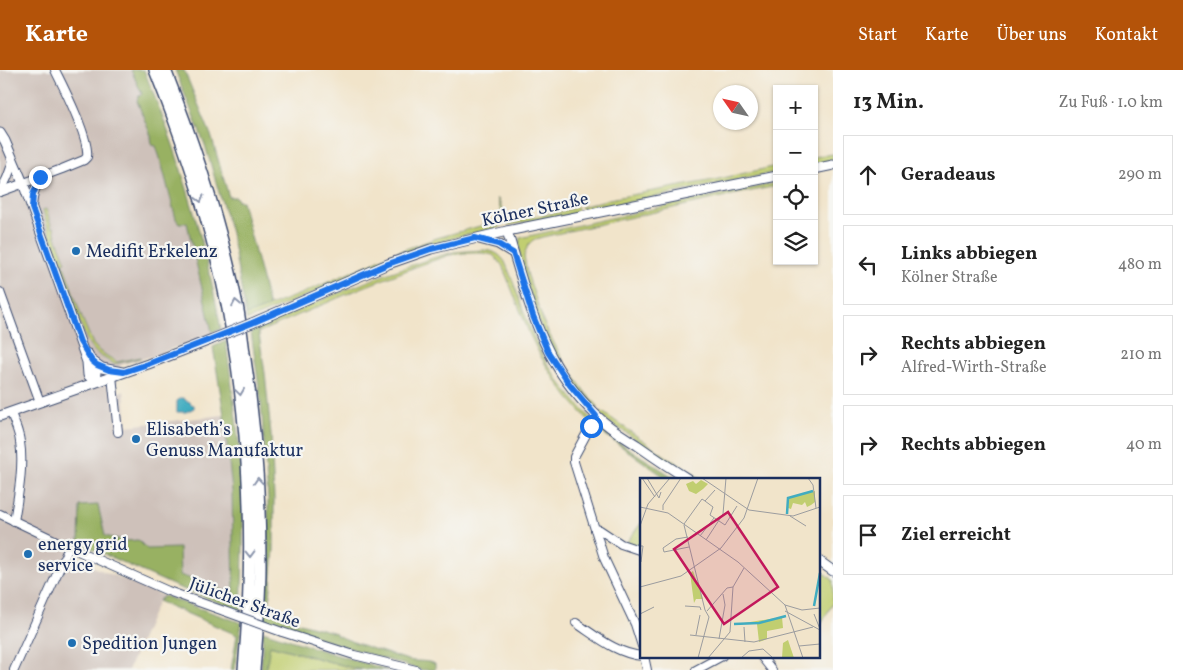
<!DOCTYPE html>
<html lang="de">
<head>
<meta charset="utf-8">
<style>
  :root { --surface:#fff; --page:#f2f2f2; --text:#222; --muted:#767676; --line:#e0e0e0; --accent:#b45309 }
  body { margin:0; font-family:Vollkorn,serif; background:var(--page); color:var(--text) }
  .controls { position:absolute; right:15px; top:15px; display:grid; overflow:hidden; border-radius:0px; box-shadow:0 1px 4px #0004 }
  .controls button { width:45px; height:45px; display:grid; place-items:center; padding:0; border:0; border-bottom:1px solid var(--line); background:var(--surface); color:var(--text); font:25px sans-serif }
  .compass { position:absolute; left:713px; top:15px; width:45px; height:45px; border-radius:50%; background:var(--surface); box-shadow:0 1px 4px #0004; rotate:304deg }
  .stop { position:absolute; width:15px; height:15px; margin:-11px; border:4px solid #1a73e8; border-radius:50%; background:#fff }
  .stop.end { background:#1a73e8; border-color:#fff; box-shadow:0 1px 5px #0008 }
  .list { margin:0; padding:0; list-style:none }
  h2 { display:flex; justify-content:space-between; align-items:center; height:65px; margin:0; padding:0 20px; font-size:21px }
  h2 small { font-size:16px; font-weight:400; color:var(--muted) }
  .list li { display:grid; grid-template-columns:32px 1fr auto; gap:15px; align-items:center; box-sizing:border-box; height:80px; margin:0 10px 10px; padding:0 10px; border:1px solid var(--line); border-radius:0px }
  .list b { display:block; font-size:19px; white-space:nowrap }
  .list p { margin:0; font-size:16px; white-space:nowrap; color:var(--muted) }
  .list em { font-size:16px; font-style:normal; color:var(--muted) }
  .icon { flex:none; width:28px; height:28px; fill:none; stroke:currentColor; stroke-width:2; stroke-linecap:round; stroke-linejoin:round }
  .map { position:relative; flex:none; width:833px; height:600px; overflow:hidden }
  header { display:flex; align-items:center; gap:30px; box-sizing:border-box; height:70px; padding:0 25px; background:var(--accent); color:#fff }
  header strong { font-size:24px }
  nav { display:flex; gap:28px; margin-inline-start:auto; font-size:18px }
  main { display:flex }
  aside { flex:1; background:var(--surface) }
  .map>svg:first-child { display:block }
  .industrial { fill:#cec1ba }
  .green { fill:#c1ce70; stroke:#6e7e67 }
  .forest { fill:#98b162; stroke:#5a7060 }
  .water { fill:#41acc0; stroke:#2e6e8f }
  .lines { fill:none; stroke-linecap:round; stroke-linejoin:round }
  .minor-casing { stroke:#3b4a6e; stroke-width:10 }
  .major-casing { stroke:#3b4a6e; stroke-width:11 }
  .highway-casing { stroke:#3b4a6e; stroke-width:14 }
  .minor { stroke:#fff; stroke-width:8 }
  .major { stroke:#fff; stroke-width:9 }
  .highway { stroke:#fff; stroke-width:11 }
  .minor-bridge-casing { stroke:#3b4a6e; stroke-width:10; stroke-linecap:butt }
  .major-bridge-casing { stroke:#3b4a6e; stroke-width:11; stroke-linecap:butt }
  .minor-bridge { stroke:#fff; stroke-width:8 }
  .major-bridge { stroke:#fff; stroke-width:9 }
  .oneway { stroke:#8d97ae }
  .route { stroke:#1a73e8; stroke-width:6 }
  .poi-dot { fill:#1f6fb2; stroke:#f6f6f2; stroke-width:2 }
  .labels { text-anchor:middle; stroke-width:4.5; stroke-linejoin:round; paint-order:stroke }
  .street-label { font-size:18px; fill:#1b2f5e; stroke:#f6f6f2 }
  .poi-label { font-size:18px; fill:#1b2f5e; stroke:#f6f6f2; text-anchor:start }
  .inset-river { fill:none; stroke:#41acc0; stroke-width:2.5 }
  .inset-road { fill:none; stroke:#9b9c9f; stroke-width:1 }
  .view { fill:#c2185b; fill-opacity:0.15; stroke:#c2185b; stroke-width:2.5 }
  .inset-edge { fill:none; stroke:#1b2f5e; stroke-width:2.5 }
</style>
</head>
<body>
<header>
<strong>Karte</strong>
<nav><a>Start</a><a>Karte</a><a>Über uns</a><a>Kontakt</a></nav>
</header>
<main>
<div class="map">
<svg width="833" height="600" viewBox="0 0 833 600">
  <rect width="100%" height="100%" fill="#f6f6f2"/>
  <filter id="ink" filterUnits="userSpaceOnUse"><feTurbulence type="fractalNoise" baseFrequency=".02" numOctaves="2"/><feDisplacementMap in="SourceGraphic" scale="10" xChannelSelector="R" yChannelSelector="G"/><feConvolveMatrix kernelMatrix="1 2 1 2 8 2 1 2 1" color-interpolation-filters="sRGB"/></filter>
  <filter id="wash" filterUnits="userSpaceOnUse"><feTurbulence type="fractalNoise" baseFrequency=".0096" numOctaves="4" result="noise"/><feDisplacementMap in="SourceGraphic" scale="20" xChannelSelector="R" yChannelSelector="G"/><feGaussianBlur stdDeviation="1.12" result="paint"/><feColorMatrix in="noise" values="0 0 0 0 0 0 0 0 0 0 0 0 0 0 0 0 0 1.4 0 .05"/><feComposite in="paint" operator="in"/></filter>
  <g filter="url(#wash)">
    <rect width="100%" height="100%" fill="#f1e4ca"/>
    <path class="industrial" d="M0,0h138l25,53 55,207 -62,25 -35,10 -4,18 1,9 6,-1 3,35 97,-11 8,76 2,104 -55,-20v-27l-32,1 -9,-9 -12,1 -21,-5 -7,-31 -18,2 -1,36 -8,15 93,38 -6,5 -30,69h-128z"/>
    <g class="green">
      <path d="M833,84v6l-19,4v-7z"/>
      <path d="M777,96v6l-192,39 -3,-2 -1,-2 28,-8 105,-19z"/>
      <path d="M777,113v3l-50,10 -185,41 -9,3 -5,5 -4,11 3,17 10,30 8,23 20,38 21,29 12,13 -1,2 -1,1 -27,-29 -27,-49 -22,-69 -1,-19 1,-5 160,-35z"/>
      <path d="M497,128l1,1c5,11 5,18 17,21l46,-8 17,-5 -1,4 -3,3 -66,11 -4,-4z"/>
      <path d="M46,139l6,19 2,-1 2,10 10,25 -3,1 19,55 11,26 6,7 18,11 23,-5v1l-26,6c-8,-5 -17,-9 -22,-16 -6,-7 -9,-19 -13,-28 -14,-35 -26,-73 -36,-110z"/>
      <path d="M500,145l2,9 -3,3 -39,9 -38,12 -175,72 -1,-5 57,-22 94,-41 40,-14 54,-15z"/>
      <path d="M483,180c10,1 16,3 22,12 13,30 21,61 36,90 13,26 32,47 51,68l-1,3 -23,-26 -16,-22 -11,-18 -11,-22 -28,-70 -9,-10 -9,-2h-20l-15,2 -34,12 -54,21 -102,44 -1,-4 78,-34 53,-21 44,-15 21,-6z"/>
      <path d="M601,341l63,44 38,24h-9l-18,-11 -48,-35 -22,-13 -6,-7z"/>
      <path d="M642,452v27l-16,-6z"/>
      <path d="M819,499l14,11v23l-14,24z"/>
      <path d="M269,575l87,24 5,1h-95z"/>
    </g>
    <g class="forest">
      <path d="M131,0h13c13,33 27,66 37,100 17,52 30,105 40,159l-9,3 -25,-109h-8l-3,-4 -16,-61 -4,-12 -4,-1 -1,-9 -14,-35 1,-4 4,-3z"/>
      <path d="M175,0h9l27,65 18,62h7l2,4h4l27,106 -23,8 -15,-82 -26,-88z"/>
      <path d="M258,258l7,45 6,61 3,64v52l-5,60 31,13 36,10v2c23,10 47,17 72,25 8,2 19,0 27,4v6h-14l-69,-21 -88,-29 4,-67v-54l-7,-98 -10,-69z"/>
      <path d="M226,271c6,47 13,93 16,140 2,43 1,87 -1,130l-66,-25 -96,-43 1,-37 18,-1 7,31 21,5 12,-1 9,9 32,-1 1,27 54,19 -2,-103 -8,-76 -11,-68z"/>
      <path d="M595,353l17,15 64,41h-9l-74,-53z"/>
      <path d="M164,526l78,27 -8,47h-3l6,-35 -79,-34z"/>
      <path d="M263,561l64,21 61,18 -32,-1 -86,-24 -4,25h-5z"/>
    </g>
    <path class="water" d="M181,328h3l1,2 5,2 1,2 3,1v3l-8,4h-9v-11z"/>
  </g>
  <g filter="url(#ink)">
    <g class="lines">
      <g class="minor-casing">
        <g id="minor">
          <path d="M0,121c7,-10 10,-19 13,-31"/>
          <path d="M0,122l62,-23 22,-9 3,-3c3,-18 -23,-69 -32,-87"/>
          <path d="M32,136c1,-11 3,-19 8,-29"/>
          <path d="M0,222l40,110"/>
          <path d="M112,306l6,56"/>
          <path d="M11,342c3,11 8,19 9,30 4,24 -2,55 -6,79"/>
          <path d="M596,346l-20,37 -2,4v5l30,96 31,66 7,22"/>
          <path d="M0,444l69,33 99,44 56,20"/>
          <path d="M595,459l5,1 21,14 21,7"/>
          <path d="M576,553c20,13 41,31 66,33"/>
          <path d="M282,562l72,23 62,15"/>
          <path d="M644,586l3,14"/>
          <path d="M761,586l11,14"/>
          <path d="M14,600l55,-123"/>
          <path d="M696,600l26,-14"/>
        </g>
      </g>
      <g class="major-casing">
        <g id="major">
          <path d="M0,63l5,8 18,42 57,159 7,20 1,13 7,7"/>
          <path d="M814,99l19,-4"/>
          <path d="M507,161c22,70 33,132 90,185 12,12 26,20 40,29 17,12 33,23 51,34"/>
          <path d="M479,169l19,5 15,9"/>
          <path d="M252,253l136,-59 43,-15 76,-18 270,-55"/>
          <path d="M88,284l8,18 -1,10"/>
          <path d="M92,291l10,7 20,4"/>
          <path d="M0,346l148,-52 62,-24"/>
          <path d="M819,491l14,10"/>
        </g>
      </g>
      <g class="highway-casing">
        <g id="highway">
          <path d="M155,0c31,77 57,157 73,239 22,119 27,240 16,361"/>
          <path d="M165,0c30,76 56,154 72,235 3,16 5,32 7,48 11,70 16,141 16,211 0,35 -3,71 -6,106"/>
        </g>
      </g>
      <use href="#minor" class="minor"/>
      <use href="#major" class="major"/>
      <use href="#highway" class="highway"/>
      <g class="minor-bridge-casing">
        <path id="minor-bridge" d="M224,541l58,21"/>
      </g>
      <g class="major-bridge-casing">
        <path id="major-bridge" d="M210,270l42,-17"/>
      </g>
      <use href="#minor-bridge" class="minor-bridge"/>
      <use href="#major-bridge" class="major-bridge"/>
    </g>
    <defs><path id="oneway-chevron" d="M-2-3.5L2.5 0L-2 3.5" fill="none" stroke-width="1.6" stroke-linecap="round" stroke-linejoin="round" transform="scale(1.25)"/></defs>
    <g class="oneway">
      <use href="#oneway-chevron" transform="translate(200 129) rotate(74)"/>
      <use href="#oneway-chevron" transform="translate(236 233) rotate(-101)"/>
      <use href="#oneway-chevron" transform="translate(240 322) rotate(82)"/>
      <use href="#oneway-chevron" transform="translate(258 411) rotate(-94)"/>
      <use href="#oneway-chevron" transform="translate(250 484) rotate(89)"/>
    </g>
  </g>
  <g class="lines" filter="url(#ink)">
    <path class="route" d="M40,107l-7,18 -1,13 48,134 12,19 5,4 12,5 15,2 24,-8 104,-41 136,-59 43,-15 44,-11 23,6 15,9 20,63 15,36 22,33 26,31 -5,10"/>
  </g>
  <g class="poi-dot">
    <circle cx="76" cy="181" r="5"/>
    <circle cx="136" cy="369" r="5"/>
    <circle cx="28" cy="484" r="5"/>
    <circle cx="72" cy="573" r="5"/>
  </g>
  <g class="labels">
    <g class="street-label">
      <text transform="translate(535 139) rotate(-12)" y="6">Kölner Straße</text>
      <text transform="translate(245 532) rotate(20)" y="6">Jülicher Straße</text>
    </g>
    <g class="poi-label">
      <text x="86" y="187">Medifit Erkelenz</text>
      <text x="146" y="365">Elisabeth’s<tspan x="146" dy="21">Genuss Manufaktur</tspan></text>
      <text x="38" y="480">energy grid<tspan x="38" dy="21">service</tspan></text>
      <text x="82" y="579">Spedition Jungen</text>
    </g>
  </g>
  <g transform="translate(640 408)">
    <rect width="180" height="180" fill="#f1e4ca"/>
    <path d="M61,2l7,4 -5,5 -7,5 -7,-3 -3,-7 7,-3 3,3zM175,13v11l-4,3 -4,2 -2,-5 -3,3 -9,-2 -2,6 -3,-1 1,-10zM53,93l10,28h-7l-2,4 -4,-30zM142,139l1,11 -16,3v8l-8,3 -2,-18h-19zM148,162l6,18h-12l1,-15z" fill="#c1ce70"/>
    <path class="inset-river" d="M147,36l1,-16 25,-7M174,128l6,-33M94,146l25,-1 27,-7"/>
    <path class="inset-road" d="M2,0l13,19M7,0l12,20 2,-6M62,0l47,32 44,6 27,-9M168,0l5,7 3,23M65,23l8,6 -3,8 15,10 12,-19M0,29l28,6 70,49 47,43 17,5 18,-2M23,32v-5l18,-27M150,38l16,10M44,46l18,-25 3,2 10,-11M44,47l21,85 4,7 -11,41M0,48l8,-22 22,-26M60,58l14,-18M48,59l-12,2 -13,9 1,4 25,-5M66,62l17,-26 3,-36M0,68h3l-2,16M0,109l41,-11 40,-28 23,-30 14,-40M145,127l18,53M45,128l15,1 1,3M67,133l20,-23 6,-1M145,133l35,19M0,136l14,-7M174,136l6,15M104,149l1,15M50,157l64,7 59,-15M56,157l4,-20M79,161l6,-34 -2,-11M159,168l21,-2M68,180l22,-26 3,-45 11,-19M101,180l8,-7 14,-2 10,9"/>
    <path class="view" d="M88,34l50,75 -54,37 -50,-75z"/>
    <rect width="180" height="180" class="inset-edge"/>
  </g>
</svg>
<div class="controls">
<button>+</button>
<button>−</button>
<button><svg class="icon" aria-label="locate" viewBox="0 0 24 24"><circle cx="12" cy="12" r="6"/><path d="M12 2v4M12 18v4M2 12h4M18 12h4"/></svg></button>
<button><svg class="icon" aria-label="layers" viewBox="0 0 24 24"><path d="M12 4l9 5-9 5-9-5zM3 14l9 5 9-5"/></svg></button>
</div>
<svg class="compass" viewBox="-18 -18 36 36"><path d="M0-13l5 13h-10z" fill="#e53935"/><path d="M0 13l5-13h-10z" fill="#767676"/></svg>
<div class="stop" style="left:591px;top:356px"></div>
<div class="stop end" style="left:40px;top:107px"></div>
</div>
<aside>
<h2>13 Min.<small>Zu Fuß · 1.0 km</small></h2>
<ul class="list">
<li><svg class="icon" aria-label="ahead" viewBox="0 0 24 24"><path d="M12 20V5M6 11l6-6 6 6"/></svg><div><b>Geradeaus</b></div><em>290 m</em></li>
<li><svg class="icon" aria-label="left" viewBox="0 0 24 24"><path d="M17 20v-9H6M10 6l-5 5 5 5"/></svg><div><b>Links abbiegen</b><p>Kölner Straße</p></div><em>480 m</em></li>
<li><svg class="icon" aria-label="right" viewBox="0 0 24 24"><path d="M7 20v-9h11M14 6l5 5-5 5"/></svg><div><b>Rechts abbiegen</b><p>Alfred-Wirth-Straße</p></div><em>210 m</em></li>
<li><svg class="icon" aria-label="right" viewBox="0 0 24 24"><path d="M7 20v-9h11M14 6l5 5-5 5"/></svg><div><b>Rechts abbiegen</b></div><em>40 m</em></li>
<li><svg class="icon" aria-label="arrive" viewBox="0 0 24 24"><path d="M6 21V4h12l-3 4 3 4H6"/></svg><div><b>Ziel erreicht</b></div></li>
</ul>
</aside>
</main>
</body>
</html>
